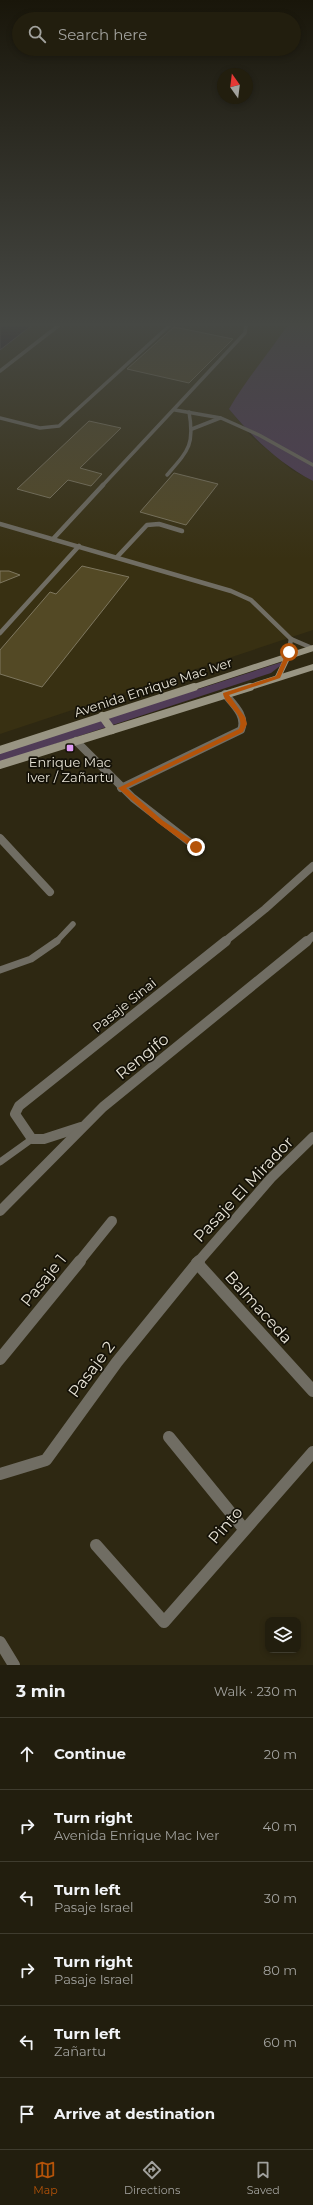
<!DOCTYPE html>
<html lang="en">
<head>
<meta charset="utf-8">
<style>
  :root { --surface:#221e0e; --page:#2e2b1c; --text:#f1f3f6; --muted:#a2a29e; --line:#3f3c2e; --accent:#b45309 }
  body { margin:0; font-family:Montserrat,sans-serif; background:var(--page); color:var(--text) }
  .controls { position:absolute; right:12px; bottom:12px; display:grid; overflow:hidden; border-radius:8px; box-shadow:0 2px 6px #0003 }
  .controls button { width:36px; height:36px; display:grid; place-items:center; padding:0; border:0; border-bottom:1px solid var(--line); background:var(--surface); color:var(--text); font:20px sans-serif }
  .compass { position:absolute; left:217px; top:68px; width:36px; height:36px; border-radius:50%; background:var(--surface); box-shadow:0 2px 6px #0003; rotate:346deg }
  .stop { position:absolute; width:12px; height:12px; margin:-9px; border:3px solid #b45309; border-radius:50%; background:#fff }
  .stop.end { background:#b45309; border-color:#fff; box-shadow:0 1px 4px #0008 }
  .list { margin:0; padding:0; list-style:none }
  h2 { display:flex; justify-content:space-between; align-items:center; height:52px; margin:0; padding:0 16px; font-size:17px }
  h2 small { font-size:13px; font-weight:400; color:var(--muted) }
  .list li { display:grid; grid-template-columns:26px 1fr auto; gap:12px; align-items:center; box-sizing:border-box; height:72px; padding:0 16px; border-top:1px solid var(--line) }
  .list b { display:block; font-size:15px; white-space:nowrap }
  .list p { margin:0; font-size:13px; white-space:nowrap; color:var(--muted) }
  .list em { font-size:13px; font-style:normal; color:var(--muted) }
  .icon { flex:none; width:22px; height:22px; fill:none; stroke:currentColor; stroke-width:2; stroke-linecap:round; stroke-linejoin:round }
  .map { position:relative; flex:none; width:313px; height:1665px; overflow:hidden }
  .search { position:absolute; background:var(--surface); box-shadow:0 2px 6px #0003; left:12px; right:12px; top:12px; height:44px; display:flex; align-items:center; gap:10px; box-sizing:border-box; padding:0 14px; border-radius:22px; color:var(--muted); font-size:15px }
  .sheet { height:484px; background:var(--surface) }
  nav { display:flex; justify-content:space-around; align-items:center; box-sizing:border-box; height:56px; border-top:1px solid var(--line); background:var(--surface); font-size:11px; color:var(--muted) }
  nav a { display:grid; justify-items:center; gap:2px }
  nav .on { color:var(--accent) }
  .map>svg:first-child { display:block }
  .built { fill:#383012 }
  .green { fill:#503c57 }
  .water { fill:#1e0b24; stroke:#5b4c5a }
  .building { fill:#534925; stroke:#7e775f }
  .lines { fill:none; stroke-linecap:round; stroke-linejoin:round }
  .lane-far3 { stroke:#706d63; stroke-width:3.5 }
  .lane-far2 { stroke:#706d63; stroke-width:4.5 }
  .lane-far1 { stroke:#706d63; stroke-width:5.5 }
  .lane { stroke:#706d63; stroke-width:7 }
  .street-far2 { stroke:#706d63; stroke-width:8 }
  .street-far1 { stroke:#706d63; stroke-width:10 }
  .street { stroke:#706d63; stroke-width:12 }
  .secondary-far1 { stroke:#999583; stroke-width:6 }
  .secondary { stroke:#999583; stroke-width:8 }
  .route { fill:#b45309 }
  .poi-dot { fill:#dd99f3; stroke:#141107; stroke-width:1.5 }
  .labels { text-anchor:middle; stroke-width:3.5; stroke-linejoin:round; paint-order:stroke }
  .street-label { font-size:13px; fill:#e8e4d7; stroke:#141107 }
  .poi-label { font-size:13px; fill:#e8e4d7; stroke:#141107 }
  .near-street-label { font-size:16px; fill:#e8e4d7; stroke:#141107 }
</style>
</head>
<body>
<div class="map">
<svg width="313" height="1665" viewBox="0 0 313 1665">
  <rect width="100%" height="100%" fill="#2e2812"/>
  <path class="built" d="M0,326h287l-58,83 23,28 40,33 21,11v149l-313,104z"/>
  <g class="green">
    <path d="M287,326h26v155c-34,-18 -60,-43 -84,-72 17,-29 39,-55 58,-83z"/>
    <path d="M282,662l-2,4 -9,7 -271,89v-9z"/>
  </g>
  <path class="water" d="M0,326h31l-31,24z"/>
  <g class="building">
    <path d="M174,327l59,12 -44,44 -62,-14z"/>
    <path d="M89,421l32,7 -41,40 22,6 -11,12 -23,-6 -18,18 -33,-9z"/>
    <path d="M174,473l44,11 -32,41 -46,-13z"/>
    <path d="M82,566l47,11 -87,110 -42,-13v-24l50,-58 6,2z"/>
    <path d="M0,571h9l11,4 -20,8z"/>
  </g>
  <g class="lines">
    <g class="lane-far3">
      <path d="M0,371l58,-45"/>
      <path d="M175,410l46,8 38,17 54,30"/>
      <path d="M0,418l40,10 19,-2 110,-100"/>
      <path d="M192,429l28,-11"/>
      <path d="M167,475c21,-24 28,-30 22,-63"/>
      <path d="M102,486l143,-153 1,-7"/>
    </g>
    <g class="lane-far2">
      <path d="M0,524l231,67 20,9 40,39 21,9"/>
      <path d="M53,539l50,-54"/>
      <path d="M117,557l30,-32 12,-1 23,7"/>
      <path d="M0,633l79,-87"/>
      <path d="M288,656l3,-17"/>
    </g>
    <path class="lane-far1" d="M56,942l17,-18"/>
    <g class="lane">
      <path d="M0,970l31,-11 26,-18"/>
      <path d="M0,1162l32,-23"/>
    </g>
    <g class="street-far2">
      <path d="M76,741l57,57 63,49"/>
      <path d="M121,788l120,-58c6,-14 -8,-26 -16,-36"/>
      <path d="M0,838l50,54"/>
      <path d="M224,942l41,-33 48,-43"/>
      <path d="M306,942l7,-6"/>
    </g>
    <g class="street-far1">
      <path d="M81,1127l-37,12h-12l-17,-25 4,-8 207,-165"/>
      <path d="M0,1211l103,-104 204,-166"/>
      <path d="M79,1262l33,-41"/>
      <path d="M198,1262l73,-84 42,-41"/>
    </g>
    <g class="street">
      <path d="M197,1263l116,128"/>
      <path d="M0,1359l80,-98"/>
      <path d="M169,1437l75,92"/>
      <path d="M0,1474l46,-14 71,-98 82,-101"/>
      <path d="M96,1545l68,77 149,-170"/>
      <path d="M0,1642l14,23"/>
    </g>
    <g class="secondary-far1">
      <path d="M278,677l10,-21"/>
      <path d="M191,688l122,-40"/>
      <path d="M247,688l66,-21"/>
    </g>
    <g class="secondary">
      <path d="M102,716l10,14"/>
      <path d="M0,750l194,-63"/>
      <path d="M0,765l250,-78"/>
    </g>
  </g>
  <linearGradient id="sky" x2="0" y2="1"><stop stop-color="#19160a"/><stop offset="0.58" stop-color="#464844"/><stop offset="1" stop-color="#464844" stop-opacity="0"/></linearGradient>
  <rect width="313" height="559" fill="url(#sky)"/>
  <path class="route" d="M287,651l5,1 -12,26 -51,17 16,22 2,7 -4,8 -117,56 36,32 37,25v4h-5l-36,-26 -40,-35 121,-59c7,-15 -15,-24 -16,-36l53,-17z"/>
  <rect class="poi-dot" x="66" y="744" width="8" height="8" rx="2"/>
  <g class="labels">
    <g class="street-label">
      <text transform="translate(153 687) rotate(-18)" y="5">Avenida Enrique Mac Iver</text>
      <text transform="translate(124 1005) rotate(-39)" y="5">Pasaje Sinai</text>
    </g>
    <g class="poi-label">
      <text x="70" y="767">Enrique Mac<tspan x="70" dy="15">Iver / Zañartu</tspan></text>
    </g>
    <g class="near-street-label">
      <text transform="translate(142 1056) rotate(-39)" y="6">Rengifo</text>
      <text transform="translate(243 1189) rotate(-47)" y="6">Pasaje El Mirador</text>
      <text transform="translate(43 1280) rotate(-51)" y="6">Pasaje 1</text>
      <text transform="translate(259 1307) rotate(48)" y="6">Balmaceda</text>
      <text transform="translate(91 1369) rotate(-53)" y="6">Pasaje 2</text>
      <text transform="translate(225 1525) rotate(-49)" y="6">Pinto</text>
    </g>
  </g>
</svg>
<div class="controls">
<button><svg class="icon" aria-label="layers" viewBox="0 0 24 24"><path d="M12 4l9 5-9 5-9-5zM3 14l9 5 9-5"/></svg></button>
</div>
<svg class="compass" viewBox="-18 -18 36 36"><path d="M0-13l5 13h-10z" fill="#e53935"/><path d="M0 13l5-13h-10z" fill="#a2a29e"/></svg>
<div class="stop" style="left:289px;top:652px"></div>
<div class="stop end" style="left:196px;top:847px"></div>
<div class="search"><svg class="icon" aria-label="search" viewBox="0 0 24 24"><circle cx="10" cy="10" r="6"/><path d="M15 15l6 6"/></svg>Search here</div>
</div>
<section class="sheet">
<h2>3 min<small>Walk · 230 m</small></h2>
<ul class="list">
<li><svg class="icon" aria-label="ahead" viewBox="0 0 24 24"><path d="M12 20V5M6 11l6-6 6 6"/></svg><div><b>Continue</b></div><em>20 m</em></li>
<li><svg class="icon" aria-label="right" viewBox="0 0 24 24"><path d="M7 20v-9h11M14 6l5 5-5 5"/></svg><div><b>Turn right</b><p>Avenida Enrique Mac Iver</p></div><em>40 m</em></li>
<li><svg class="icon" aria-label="left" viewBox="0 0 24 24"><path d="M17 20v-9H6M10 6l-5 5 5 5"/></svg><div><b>Turn left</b><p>Pasaje Israel</p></div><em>30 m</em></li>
<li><svg class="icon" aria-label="right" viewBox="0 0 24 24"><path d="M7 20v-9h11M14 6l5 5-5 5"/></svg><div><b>Turn right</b><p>Pasaje Israel</p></div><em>80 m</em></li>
<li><svg class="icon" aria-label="left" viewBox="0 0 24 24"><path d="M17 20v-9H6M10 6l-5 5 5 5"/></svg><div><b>Turn left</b><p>Zañartu</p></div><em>60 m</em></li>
<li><svg class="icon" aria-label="arrive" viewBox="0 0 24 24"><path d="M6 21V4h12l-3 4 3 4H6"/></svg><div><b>Arrive at destination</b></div></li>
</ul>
</section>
<nav>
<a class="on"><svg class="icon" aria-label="map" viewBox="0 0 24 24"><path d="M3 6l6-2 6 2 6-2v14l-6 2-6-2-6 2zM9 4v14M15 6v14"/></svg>Map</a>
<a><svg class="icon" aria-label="directions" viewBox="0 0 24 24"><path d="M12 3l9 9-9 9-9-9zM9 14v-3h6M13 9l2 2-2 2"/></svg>Directions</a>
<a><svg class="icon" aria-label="saved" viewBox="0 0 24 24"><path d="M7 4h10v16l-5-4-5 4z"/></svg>Saved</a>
</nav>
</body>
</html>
